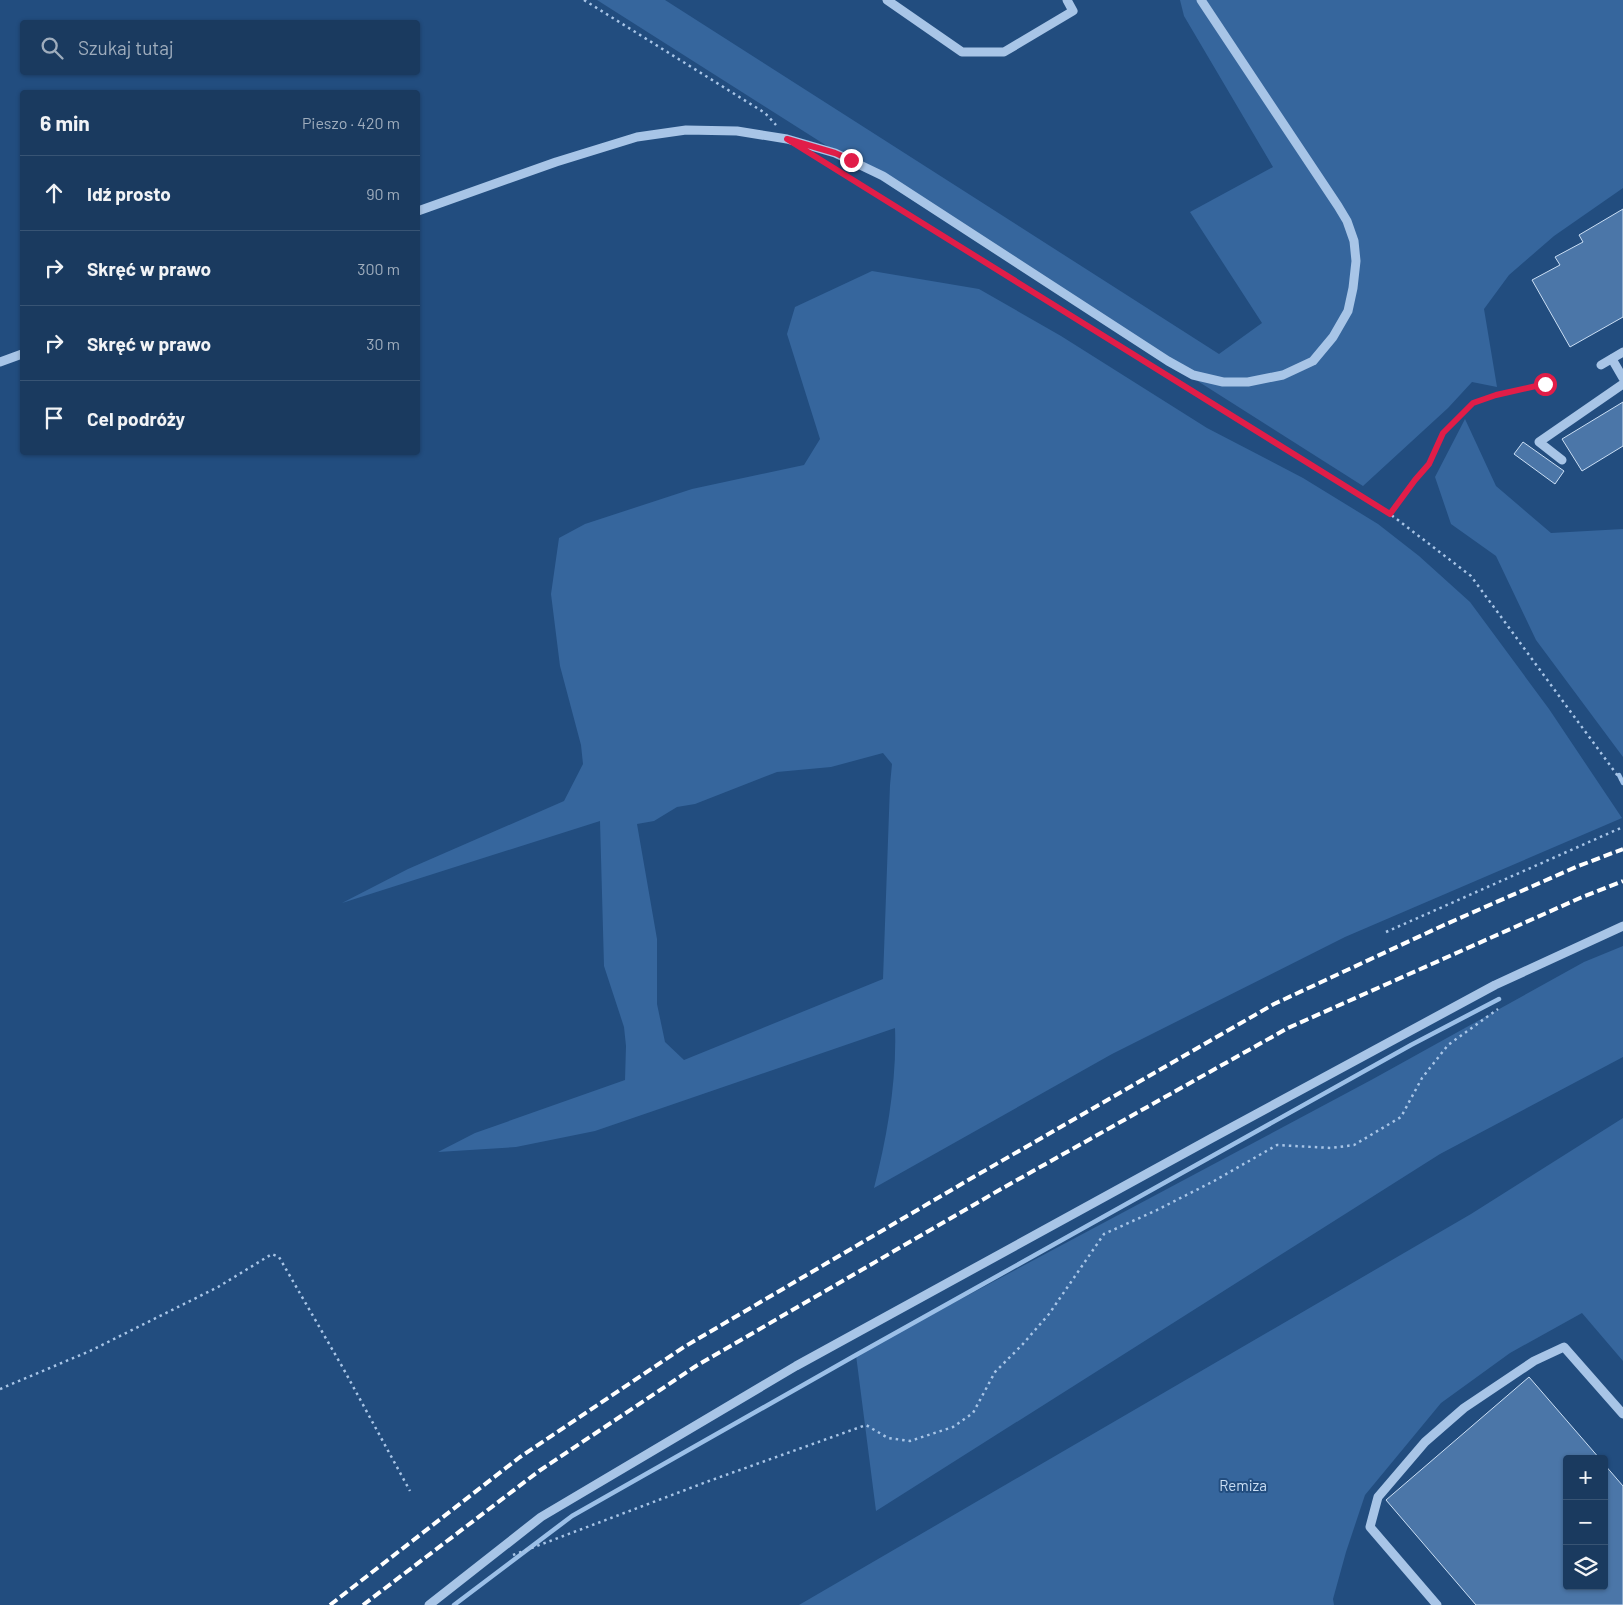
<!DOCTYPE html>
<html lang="pl">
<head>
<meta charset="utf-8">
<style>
  :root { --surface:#1a3a5f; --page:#274568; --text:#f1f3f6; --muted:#9fadbd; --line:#385474 }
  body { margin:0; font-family:Barlow,sans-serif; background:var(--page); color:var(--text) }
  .controls { position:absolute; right:15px; bottom:15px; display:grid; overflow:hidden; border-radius:5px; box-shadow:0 1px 4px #0004 }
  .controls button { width:45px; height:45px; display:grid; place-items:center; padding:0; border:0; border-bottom:1px solid var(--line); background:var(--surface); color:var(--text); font:25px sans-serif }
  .stop { position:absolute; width:15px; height:15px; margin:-11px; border:4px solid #e11d48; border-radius:50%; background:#fff }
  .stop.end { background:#e11d48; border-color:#fff; box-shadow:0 1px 5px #0008 }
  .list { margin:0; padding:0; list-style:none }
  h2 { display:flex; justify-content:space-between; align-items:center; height:65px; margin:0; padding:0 20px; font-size:21px }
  h2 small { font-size:16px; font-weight:400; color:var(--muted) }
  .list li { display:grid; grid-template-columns:32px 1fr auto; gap:15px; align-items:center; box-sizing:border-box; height:75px; padding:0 20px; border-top:1px solid var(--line) }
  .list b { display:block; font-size:19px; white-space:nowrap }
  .list em { font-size:16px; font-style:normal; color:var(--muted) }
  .icon { flex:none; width:28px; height:28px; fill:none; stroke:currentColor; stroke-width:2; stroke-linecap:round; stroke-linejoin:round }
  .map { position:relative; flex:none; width:1623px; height:1605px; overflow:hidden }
  .search { position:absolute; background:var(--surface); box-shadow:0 1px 4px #0004; left:20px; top:20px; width:400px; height:55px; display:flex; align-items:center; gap:12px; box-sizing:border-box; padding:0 18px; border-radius:5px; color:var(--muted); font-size:19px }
  .panel { position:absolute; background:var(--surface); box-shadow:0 1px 4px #0004; left:20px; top:90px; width:400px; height:365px; border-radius:5px }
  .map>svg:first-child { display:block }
  .green { fill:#36669d; fill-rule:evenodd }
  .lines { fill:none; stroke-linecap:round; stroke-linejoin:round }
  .stream { stroke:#9cc0e8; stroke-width:4.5 }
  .building { fill:#4b76a8; stroke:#cbdff5 }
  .path { stroke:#a8c5e7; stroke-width:2.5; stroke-dasharray:2.5 4; stroke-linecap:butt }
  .minor { stroke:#a8c5e7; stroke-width:9 }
  .rail { stroke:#fff; stroke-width:4; stroke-dasharray:9 4; stroke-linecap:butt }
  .route { stroke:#e11d48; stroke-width:6 }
  .labels { text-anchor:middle; stroke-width:4; stroke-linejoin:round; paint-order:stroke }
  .park-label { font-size:15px; fill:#cbdff5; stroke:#224d7f }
</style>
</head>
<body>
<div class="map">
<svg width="1623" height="1605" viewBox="0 0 1623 1605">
  <rect width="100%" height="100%" fill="#224d7f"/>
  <g class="green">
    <path d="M597,0h68l554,354 43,-31 -72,-111 83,-45 -89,-151 -4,-16h443v188l-69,48 -45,39 -25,34 13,78 -25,-5 -24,26 -85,78z"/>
    <path d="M872,271l107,18 82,47 146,92 96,50 75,46 41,32 51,46 79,107 73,109 -277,119 -233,117 -238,134c13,-50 23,-108 21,-160l-300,103 -79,16 -78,5 37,-19 150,-53 1,-34 -2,-19 -20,-61 -4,-145 -258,82 66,-34 156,-68 19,-37 -2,-19 -21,-79 -9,-72 8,-56 26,-14 107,-35 112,-24 16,-26 -33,-105 8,-27zM883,753l9,11 -2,21 -7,194 -199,81 -19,-18 -8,-38v-65l-20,-115 17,-3 23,-14 18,-3 82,-32 54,-5z"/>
    <path d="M1465,419l31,67 55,47 72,-4v228l-87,-117 -40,-84 -45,-32 -16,-47z"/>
    <path d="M1623,946v111l-183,97 -564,357 -20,-156 517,-276 211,-117z"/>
    <path d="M1623,1118v243l-41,-48 -72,40 -69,50 -76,92 -19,57 -13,47 1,6h-535l672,-391z"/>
  </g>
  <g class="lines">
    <g class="stream">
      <path d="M1619,775l4,8"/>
      <path d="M454,1605l118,-89 284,-161 555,-310 88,-46"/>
    </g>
  </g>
  <g class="building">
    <path d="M1623,209v108l-53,30 -38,-67 28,-15 -5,-8 28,-15 -4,-7z"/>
    <path d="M1623,402v44l-41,25 -20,-32z"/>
    <path d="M1523,442l41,29 -9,13 -41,-30z"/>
    <path d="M1529,1377l71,82h-33v127h37v-122l19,22v119h-147l-90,-105z"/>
  </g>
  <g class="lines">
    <g class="path">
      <path d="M584,0l181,113 11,12"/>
      <path d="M834,168l272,169"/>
      <path d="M1182,385l208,129 81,62 152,207"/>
      <path d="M1390,514l25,-35 14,-15 14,-31 30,-30 23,-8 49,-11"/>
      <path d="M1386,932l237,-105"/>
      <path d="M0,1389l90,-38 128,-64 54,-33 7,3 64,111 67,123"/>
      <path d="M513,1555l196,-74 157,-56 22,13 22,3 43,-14 20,-14 22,-41 27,-27 27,-31 55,-80 51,-23 59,-30 63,-36 54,3 23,-3 47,-28 21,-39 26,-33 50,-36"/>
    </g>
    <g class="minor">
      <path d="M887,0l75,52h42l69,-41 -6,-11"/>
      <path d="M418,211l138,-49 81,-25 49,-7 51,1 50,8 48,14 48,23 285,185 25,14 30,7h25l35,-7 30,-14 20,-24 15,-26 5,-23 3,-27 -2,-20 -7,-20 -9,-15 -137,-206"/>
      <path d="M1612,359l11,19"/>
      <path d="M0,362l22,-8"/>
      <path d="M1601,365l22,-13"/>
      <path d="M1562,460l-23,-18 84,-58"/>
      <path d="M429,1605l112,-88 255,-151 416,-228 283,-153 128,-59"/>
      <path d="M1437,1605l-67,-78 8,-30 47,-55 39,-34 70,-47 30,-14 59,67"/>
    </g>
    <g class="rail">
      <path d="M330,1605l190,-148 164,-110 281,-165 309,-178 170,-79 132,-58 47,-18"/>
      <path d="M363,1605l176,-134 157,-105 305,-177 287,-161 292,-130 43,-17"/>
    </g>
  </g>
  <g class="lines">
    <path class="route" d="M851,160l-16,-7 -48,-14 603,375 25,-34 14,-16 14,-31 30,-30 23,-8 49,-11"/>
  </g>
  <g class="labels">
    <g class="park-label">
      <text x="1243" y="1491">Remiza</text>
    </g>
  </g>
</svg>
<div class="controls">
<button>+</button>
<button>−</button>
<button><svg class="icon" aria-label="layers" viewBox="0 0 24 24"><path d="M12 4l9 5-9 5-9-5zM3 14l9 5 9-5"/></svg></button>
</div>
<div class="stop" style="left:1545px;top:384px"></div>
<div class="stop end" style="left:851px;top:160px"></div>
<div class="search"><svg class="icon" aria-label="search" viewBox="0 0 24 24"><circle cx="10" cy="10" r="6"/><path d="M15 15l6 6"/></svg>Szukaj tutaj</div>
<section class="panel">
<h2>6 min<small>Pieszo · 420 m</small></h2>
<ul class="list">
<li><svg class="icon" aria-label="ahead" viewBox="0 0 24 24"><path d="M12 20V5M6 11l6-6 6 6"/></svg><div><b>Idź prosto</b></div><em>90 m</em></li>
<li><svg class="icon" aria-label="right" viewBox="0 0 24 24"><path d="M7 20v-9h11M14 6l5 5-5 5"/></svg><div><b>Skręć w prawo</b></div><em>300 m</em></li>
<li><svg class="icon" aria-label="right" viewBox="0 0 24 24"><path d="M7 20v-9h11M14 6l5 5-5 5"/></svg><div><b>Skręć w prawo</b></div><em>30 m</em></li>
<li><svg class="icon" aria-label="arrive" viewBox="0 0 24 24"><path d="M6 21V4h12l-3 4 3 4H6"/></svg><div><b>Cel podróży</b></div></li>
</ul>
</section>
</div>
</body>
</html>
